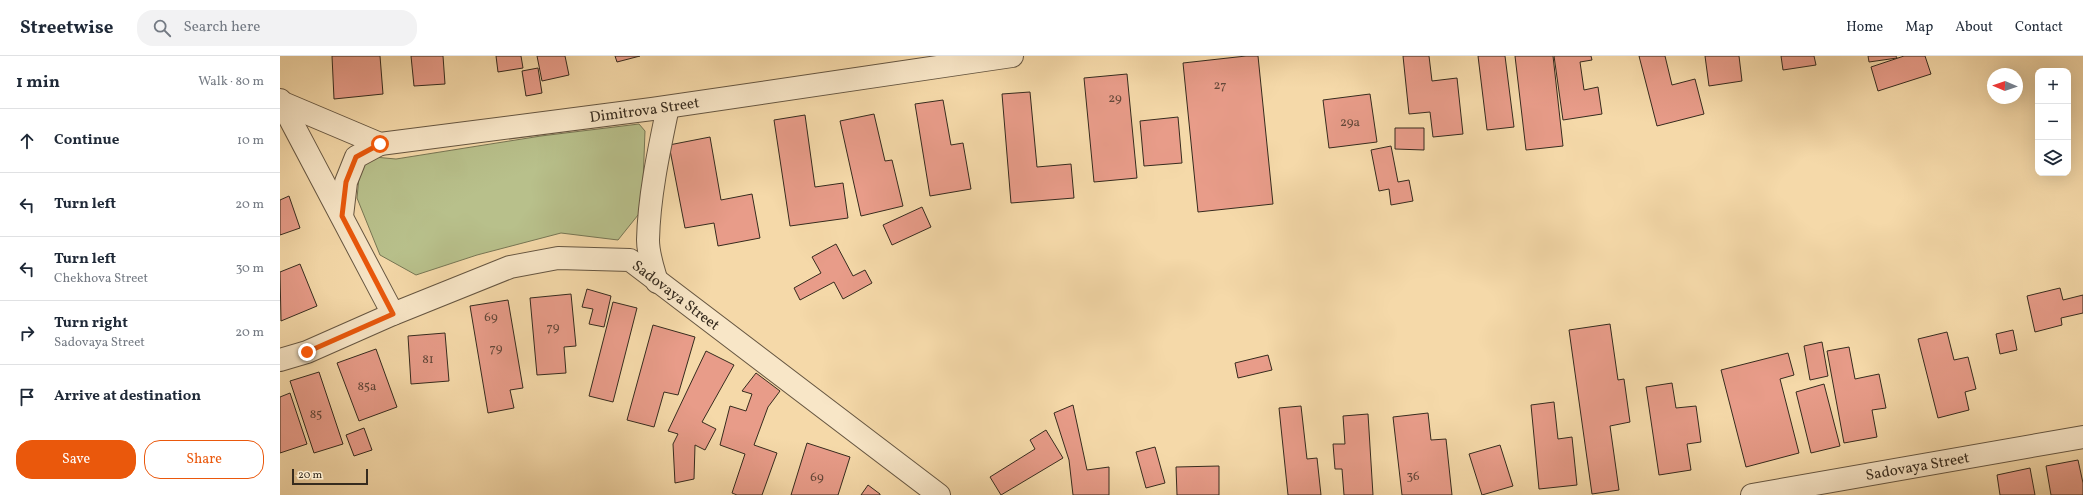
<!DOCTYPE html>
<html lang="en">
<head>
<meta charset="utf-8">
<style>
  :root { --surface:#fff; --page:#f2f2f3; --text:#1f2937; --muted:#747a83; --line:#e0e1e3; --accent:#ea580c }
  body { margin:0; font-family:Vollkorn,serif; background:var(--page); color:var(--text) }
  .controls { position:absolute; right:12px; top:12px; display:grid; overflow:hidden; border-radius:8px; box-shadow:0 4px 16px #0002 }
  .controls button { width:36px; height:36px; display:grid; place-items:center; padding:0; border:0; border-bottom:1px solid var(--line); background:var(--surface); color:var(--text); font:20px sans-serif }
  .compass { position:absolute; left:1707px; top:12px; width:36px; height:36px; border-radius:50%; background:var(--surface); box-shadow:0 4px 16px #0002; rotate:272deg }
  .scale { position:absolute; left:12px; bottom:10px; width:76px; box-sizing:border-box; padding-left:4px; border:2px solid #362b1e; border-top:0; font-size:11px; line-height:14px; white-space:nowrap; color:#362b1e; -webkit-text-stroke:3px #f8e6c7; paint-order:stroke }
  .stop { position:absolute; width:12px; height:12px; margin:-9px; border:3px solid #ea580c; border-radius:50%; background:#fff }
  .stop.end { background:#ea580c; border-color:#fff; box-shadow:0 1px 4px #0008 }
  .list { margin:0; padding:0; list-style:none }
  h2 { display:flex; justify-content:space-between; align-items:center; height:52px; margin:0; padding:0 16px; font-size:17px }
  h2 small { font-size:13px; font-weight:400; color:var(--muted) }
  .list li { display:grid; grid-template-columns:26px 1fr auto; gap:12px; align-items:center; box-sizing:border-box; height:64px; padding:0 16px; border-top:1px solid var(--line) }
  .list b { display:block; font-size:15px; white-space:nowrap }
  .list p { margin:0; font-size:13px; white-space:nowrap; color:var(--muted) }
  .list em { font-size:13px; font-style:normal; color:var(--muted) }
  .actions { display:flex; gap:8px; padding:12px 16px }
  .actions a { flex:1; padding:9px 0; border:1px solid var(--accent); border-radius:16px; text-align:center; font-size:14px; color:var(--accent) }
  .actions .main { background:var(--accent); color:#fff }
  .icon { flex:none; width:22px; height:22px; fill:none; stroke:currentColor; stroke-width:2; stroke-linecap:round; stroke-linejoin:round }
  .map { position:relative; flex:none; width:1803px; height:439px; overflow:hidden }
  header { display:flex; align-items:center; gap:24px; box-sizing:border-box; height:56px; padding:0 20px; background:var(--surface); border-bottom:1px solid var(--line) }
  header strong { font-size:19px }
  nav { display:flex; gap:22px; margin-inline-start:auto; font-size:14px }
  .search { width:280px; height:36px; background:var(--page); display:flex; align-items:center; gap:10px; box-sizing:border-box; padding:0 14px; border-radius:16px; color:var(--muted); font-size:15px }
  main { display:flex }
  aside { flex:1; background:var(--surface) }
  .map>svg:first-child { display:block }
  .green { fill:#b8c08b; stroke:#777654 }
  .building { fill:#e89c89; stroke:#362b1e }
  .lines { fill:none; stroke-linecap:round; stroke-linejoin:round }
  .street-casing { stroke:#665641; stroke-width:24 }
  .street { stroke:#f8e6c7; stroke-width:22 }
  .route { stroke:#ea580c; stroke-width:5 }
  .labels { text-anchor:middle; stroke-width:3; stroke-linejoin:round; paint-order:stroke }
  .number-label { font-size:13px; fill:#624739 }
  .street-label { font-size:15px; fill:#362b1e; stroke:#f8e6c7 }
</style>
</head>
<body>
<header>
<strong>Streetwise</strong>
<div class="search"><svg class="icon" aria-label="search" viewBox="0 0 24 24"><circle cx="10" cy="10" r="6"/><path d="M15 15l6 6"/></svg>Search here</div>
<nav><a>Home</a><a>Map</a><a>About</a><a>Contact</a></nav>
</header>
<main>
<aside>
<h2>1 min<small>Walk · 80 m</small></h2>
<ul class="list">
<li><svg class="icon" aria-label="ahead" viewBox="0 0 24 24"><path d="M12 20V5M6 11l6-6 6 6"/></svg><div><b>Continue</b></div><em>10 m</em></li>
<li><svg class="icon" aria-label="left" viewBox="0 0 24 24"><path d="M17 20v-9H6M10 6l-5 5 5 5"/></svg><div><b>Turn left</b></div><em>20 m</em></li>
<li><svg class="icon" aria-label="left" viewBox="0 0 24 24"><path d="M17 20v-9H6M10 6l-5 5 5 5"/></svg><div><b>Turn left</b><p>Chekhova Street</p></div><em>30 m</em></li>
<li><svg class="icon" aria-label="right" viewBox="0 0 24 24"><path d="M7 20v-9h11M14 6l5 5-5 5"/></svg><div><b>Turn right</b><p>Sadovaya Street</p></div><em>20 m</em></li>
<li><svg class="icon" aria-label="arrive" viewBox="0 0 24 24"><path d="M6 21V4h12l-3 4 3 4H6"/></svg><div><b>Arrive at destination</b></div></li>
</ul>
<div class="actions"><a class="main">Save</a><a>Share</a></div>
</aside>
<div class="map">
<svg width="1803" height="439" viewBox="0 0 1803 439">
  <rect width="100%" height="100%" fill="#f5d9a9"/>
  <filter id="stains"><feTurbulence type="fractalNoise" baseFrequency=".005" numOctaves="4"/><feColorMatrix values="0 0 0 0 .2 0 0 0 0 .09 0 0 0 0 .02 0 0 0 .5 -.17"/></filter>
  <radialGradient id="worn" r=".72"><stop offset=".6" stop-color="#630" stop-opacity="0"/><stop offset="1" stop-color="#630" stop-opacity=".3"/></radialGradient>
  <path class="green" d="M359,68l6,7 -3,79 -24,30 -57,-7 -84,22 -61,20 -36,-20 -23,-57 3,-31 14,-10 22,2 145,-23z"/>
  <g class="building">
    <path d="M52,0h48l3,38 -49,5z"/>
    <path d="M131,0h32l2,28 -31,2z"/>
    <path d="M216,0h25l2,12 -25,4z"/>
    <path d="M257,0h28l4,19 -27,6z"/>
    <path d="M335,0h25l-23,6z"/>
    <path d="M966,0h12l15,148 -75,8 -15,-149z"/>
    <path d="M1123,0h26l3,25 25,-3 6,56 -30,3 -3,-25 -21,2z"/>
    <path d="M1198,0h27l9,71 -27,3z"/>
    <path d="M1235,0h38l10,90 -37,4z"/>
    <path d="M1274,0h37l1,4 -12,2 4,28 14,-3 4,27 -39,6z"/>
    <path d="M1359,0h26l7,29 23,-6 9,35 -47,12z"/>
    <path d="M1425,0h34l3,25 -33,5z"/>
    <path d="M1501,0h33l2,9 -33,5z"/>
    <path d="M1588,0h28l1,2 -28,4z"/>
    <path d="M1624,0h21l6,18 -53,17 -7,-24z"/>
    <path d="M258,12l4,25 -16,3 -4,-25z"/>
    <path d="M847,18l10,104 -43,4 -10,-104z"/>
    <path d="M750,36l7,75 34,-3 3,34 -63,5 -9,-109z"/>
    <path d="M1090,38l7,48 -48,6 -6,-48z"/>
    <path d="M663,44l8,45 12,-2 8,46 -41,7 -15,-92z"/>
    <path d="M594,58l11,47 7,-1 11,46 -42,10 -21,-95z"/>
    <path d="M525,59l10,72 28,-4 5,35 -58,8 -16,-106z"/>
    <path d="M898,61l4,46 -38,3 -4,-45z"/>
    <path d="M1115,72h29v22l-29,-1z"/>
    <path d="M430,81l11,63 31,-6 8,44 -42,8 -4,-23 -29,5 -16,-83z"/>
    <path d="M1111,90l7,36 11,-2 4,21 -22,4 -2,-16 -10,2 -8,-41z"/>
    <path d="M9,140l11,32 -20,7v-35z"/>
    <path d="M642,151l9,20 -39,18 -9,-20z"/>
    <path d="M556,188l17,32 12,-6 7,13 -29,16 -9,-17 -34,18 -6,-12 27,-15 -9,-16z"/>
    <path d="M20,208l17,42 -36,15 -1,-49z"/>
    <path d="M1780,232l3,12 20,-5v18l-22,5 1,7 -27,7 -8,-36z"/>
    <path d="M307,233l24,7 -7,31 -15,-3 4,-15 -11,-2z"/>
    <path d="M291,238l5,52 -12,1 2,26 -29,2 -7,-77z"/>
    <path d="M228,244l15,88 -13,2 4,18 -26,5 -18,-107z"/>
    <path d="M333,246l24,6 -24,94 -24,-6z"/>
    <path d="M1330,268l8,56 6,-1 6,43 -20,4 9,64 -27,4 -23,-164z"/>
    <path d="M373,269l42,12 -17,58 -14,-3 -10,35 -27,-7z"/>
    <path d="M1733,274l4,20 -17,4 -4,-20z"/>
    <path d="M1667,276l7,28 14,-3 8,32 -11,3 4,18 -31,8 -20,-79z"/>
    <path d="M165,277l4,48 -38,3 -3,-48z"/>
    <path d="M1542,286l6,34 -18,4 -6,-34z"/>
    <path d="M1569,291l6,32 24,-5 7,34 -14,2 5,27 -33,6 -17,-92z"/>
    <path d="M96,293l21,58 -38,14 -22,-58z"/>
    <path d="M426,295l28,14 -32,57 14,7 -11,21 -10,-5 -1,34 -19,4 -2,-39 5,-10 -10,-3z"/>
    <path d="M1508,297l6,22 -14,4 19,74 -53,14 -25,-97z"/>
    <path d="M988,299l4,15 -34,8 -3,-15z"/>
    <path d="M39,316l24,72 -29,9 -24,-72z"/>
    <path d="M476,317l24,18 -12,16 -14,38 23,8 -15,42h-25l-5,-2 13,-39 -25,-9 10,-39 16,5 6,-17 -10,-3z"/>
    <path d="M1392,327l4,25 20,-2 5,36 -14,2 4,26 -32,5 -13,-88z"/>
    <path d="M1544,328l16,62 -29,7 -15,-61z"/>
    <path d="M10,337l17,51 -27,9v-56z"/>
    <path d="M1274,346l4,37 14,-2 5,48 -38,4 -8,-84z"/>
    <path d="M793,349l14,65 22,-3v28h-36l-4,-35 -15,-47z"/>
    <path d="M1021,350l6,53 10,-1 4,37h-33l-9,-87z"/>
    <path d="M1148,357l3,27 15,-1 6,56h-50l-9,-78z"/>
    <path d="M1088,358l5,81h-29l-2,-26h-7l-2,-25h12l-2,-28z"/>
    <path d="M84,372l8,22 -18,6 -8,-21z"/>
    <path d="M766,374l17,28 -62,37 -11,-18 45,-28 -5,-9z"/>
    <path d="M527,387l43,14 -12,38h-47z"/>
    <path d="M1220,389l13,41 -31,9 -13,-41z"/>
    <path d="M875,391l10,36 -19,5 -10,-36z"/>
    <path d="M1798,404l5,23v12h-32l-5,-29z"/>
    <path d="M939,410v29h-42l-1,-28z"/>
    <path d="M1750,412l5,27h-35l-3,-20z"/>
    <path d="M588,429l12,9v1h-19z"/>
  </g>
  <g class="lines">
    <g class="street-casing">
      <g id="street">
        <path d="M0,44l113,214"/>
        <path id="s1" d="M3,47l97,41 272,-35 360,-53"/>
        <path d="M62,160l4,-34 10,-25 24,-13"/>
        <path d="M377,226c-4,-14 -9,-27 -9,-42 1,-44 11,-90 20,-133"/>
        <path id="s2" d="M0,304l27,-8 86,-38 117,-47 48,-9 72,2 309,235"/>
        <path id="s3" d="M1472,439l331,-58"/>
      </g>
    </g>
    <use href="#street" class="street"/>
  </g>
  <g class="lines">
    <path class="route" d="M27,296l86,-38 -51,-98 4,-34 10,-25 24,-13"/>
  </g>
  <g class="labels">
    <g class="number-label">
      <text x="940" y="33">27</text>
      <text x="835" y="46">29</text>
      <text x="1070" y="70">29а</text>
      <text x="211" y="265">69</text>
      <text x="273" y="275">79</text>
      <text x="216" y="296">79</text>
      <text x="148" y="307">81</text>
      <text x="87" y="334">85а</text>
      <text x="36" y="362">85</text>
      <text x="1133" y="424">36</text>
      <text x="537" y="425">69</text>
    </g>
    <g class="street-label">
      <text dy="5" stroke="none"><textPath href="#s1" startOffset="372">Dimitrova Street</textPath></text>
      <text dy="5" stroke="none"><textPath href="#s2" startOffset="427">Sadovaya Street</textPath></text>
      <text dy="5" stroke="none"><textPath href="#s3" startOffset="168">Sadovaya Street</textPath></text>
    </g>
  </g>
  <rect width="100%" height="100%" filter="url(#stains)"/>
  <rect width="100%" height="100%" fill="url(#worn)"/>
</svg>
<div class="controls">
<button>+</button>
<button>−</button>
<button><svg class="icon" aria-label="layers" viewBox="0 0 24 24"><path d="M12 4l9 5-9 5-9-5zM3 14l9 5 9-5"/></svg></button>
</div>
<svg class="compass" viewBox="-18 -18 36 36"><path d="M0-13l5 13h-10z" fill="#e53935"/><path d="M0 13l5-13h-10z" fill="#747a83"/></svg>
<div class="scale">20 m</div>
<div class="stop" style="left:100px;top:88px"></div>
<div class="stop end" style="left:27px;top:296px"></div>
</div>
</main>
</body>
</html>
